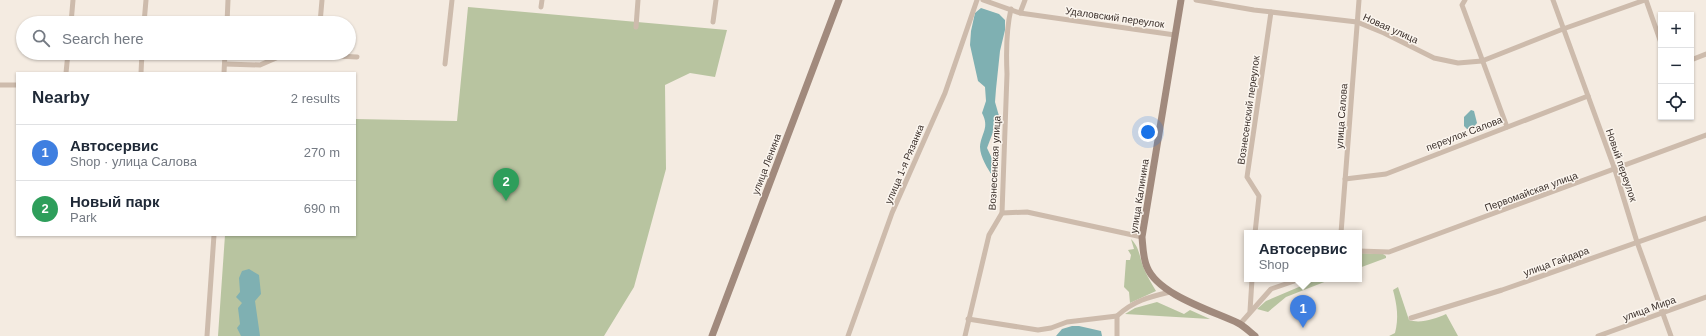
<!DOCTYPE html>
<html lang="en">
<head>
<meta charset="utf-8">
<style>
  :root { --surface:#fff; --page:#f2f2f3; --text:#1f2937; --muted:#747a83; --line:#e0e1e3; --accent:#1f5a5e }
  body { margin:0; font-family:Helvetica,sans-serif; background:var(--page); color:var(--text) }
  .controls { position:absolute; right:12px; top:12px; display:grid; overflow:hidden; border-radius:0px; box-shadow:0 1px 3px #0004 }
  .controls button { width:36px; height:36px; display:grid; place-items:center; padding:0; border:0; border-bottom:1px solid var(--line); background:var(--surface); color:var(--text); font:20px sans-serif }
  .you { position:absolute; left:1148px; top:132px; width:14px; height:14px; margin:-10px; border:3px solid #fff; border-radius:50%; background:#1a73e8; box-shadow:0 0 0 6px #1a73e833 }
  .badge { display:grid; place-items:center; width:26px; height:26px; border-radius:50%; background:var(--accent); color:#fff; font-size:13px; font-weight:700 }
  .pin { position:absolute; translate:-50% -33px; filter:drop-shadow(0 1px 2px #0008) }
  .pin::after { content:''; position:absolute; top:21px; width:14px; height:12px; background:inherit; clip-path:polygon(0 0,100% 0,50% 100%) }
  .popup { position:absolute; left:1244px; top:230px; width:118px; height:52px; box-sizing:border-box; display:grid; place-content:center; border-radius:0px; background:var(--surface); filter:drop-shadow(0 1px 3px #0005); font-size:13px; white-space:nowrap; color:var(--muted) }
  .popup b { font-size:15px; color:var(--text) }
  .popup::after { content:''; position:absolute; left:50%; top:100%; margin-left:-8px; border:8px solid transparent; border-top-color:var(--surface) }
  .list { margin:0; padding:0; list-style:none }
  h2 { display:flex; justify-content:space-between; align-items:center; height:52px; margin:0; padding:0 16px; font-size:17px }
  h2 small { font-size:13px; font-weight:400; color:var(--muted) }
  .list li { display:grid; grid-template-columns:26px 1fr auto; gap:12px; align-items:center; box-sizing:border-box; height:56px; padding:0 16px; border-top:1px solid var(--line) }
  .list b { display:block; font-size:15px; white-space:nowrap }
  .list p { margin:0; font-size:13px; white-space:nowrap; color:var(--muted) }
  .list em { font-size:13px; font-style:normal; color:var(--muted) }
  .icon { flex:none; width:22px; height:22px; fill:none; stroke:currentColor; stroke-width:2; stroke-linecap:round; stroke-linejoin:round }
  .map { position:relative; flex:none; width:1706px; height:336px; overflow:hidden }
  .search { position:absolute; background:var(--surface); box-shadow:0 1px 3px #0004; left:16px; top:16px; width:340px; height:44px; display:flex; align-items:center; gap:10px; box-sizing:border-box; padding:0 14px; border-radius:22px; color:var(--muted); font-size:15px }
  .panel { position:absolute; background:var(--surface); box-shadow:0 1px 3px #0004; left:16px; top:72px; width:340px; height:164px; border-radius:0px }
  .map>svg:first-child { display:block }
  .green { fill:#b8c4a0 }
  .water { fill:#7fb0b2 }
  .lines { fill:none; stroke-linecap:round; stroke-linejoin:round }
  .street { stroke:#cdbbac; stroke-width:5 }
  .secondary { stroke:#a18a7d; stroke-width:7 }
  .labels { text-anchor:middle; stroke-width:3; stroke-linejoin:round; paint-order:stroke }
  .street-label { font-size:10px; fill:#3b302b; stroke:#fbf5ee }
</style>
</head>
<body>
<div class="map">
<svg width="1706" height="336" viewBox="0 0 1706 336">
  <rect width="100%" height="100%" fill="#f4ebe1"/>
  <g class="green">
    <path d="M468,7l259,23 -12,47 -25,-4 -25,12 1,84 -32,118 -30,49h-386l7,-101h130v-116l102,2z"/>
    <path d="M1131,239c10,10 8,20 14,32 3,7 7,13 11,20l-26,12 -1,-11 -5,-5 2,-27h4l1,-5 -3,-5 6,-1z"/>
    <path d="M1359,253l24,1 3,2v2l-27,10z"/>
    <path d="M1313,279h19l-46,18 -18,15 -11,-3 9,-8 47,-20z"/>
    <path d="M1398,287l11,33c11,4 26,-1 37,-6l12,22h-69l6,-3c4,-15 2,-28 -2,-43z"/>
    <path d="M1157,302l27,12 6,-4 20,9 -85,-5 10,-6z"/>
  </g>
  <g class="water">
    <path d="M981,8l18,6 6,6v10l-5,21 -4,38 -1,13 4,14 -12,32 10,21 -4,8c-5,-8 -13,-20 -13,-30 1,-14 10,-19 2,-34l4,-12 -1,-14 -7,-6 -8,-36 1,-14 4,-18z"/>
    <path d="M1471,110l3,1 3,12 -4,5 -6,1 -3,-3v-9z"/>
    <path d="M249,269l10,6 2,19 -6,7 5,35h-19l-4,-8 3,-4 -2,-16 4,-5 -6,-6 4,-5 -1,-14 3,-7z"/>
    <path d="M1072,326h7l22,5 1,5h-46l6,-7z"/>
  </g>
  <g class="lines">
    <g class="street">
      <path d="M983,0l37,13 155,22"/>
      <path d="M1196,0l58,10 103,12 27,11 50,25 24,5 24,-2 81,-32 82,-29"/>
      <path d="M1465,0l-3,5 45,122"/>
      <path d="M1553,0l62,170 22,72 34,94"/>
      <path d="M1646,0l15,43"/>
      <path d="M541,7l1,-7"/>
      <path d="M1020,13l5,-13"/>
      <path d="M713,22l3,-22"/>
      <path d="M71,23l2,-23"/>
      <path d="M144,23l2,-23"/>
      <path d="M227,23l1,-23"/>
      <path d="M320,23l2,-23"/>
      <path d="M636,27l2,-27"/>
      <path d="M317,55l40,2"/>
      <path d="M1691,60l15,-6"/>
      <path d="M225,64l35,1 23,-10h34v-2"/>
      <path d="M445,64l7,-64"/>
      <path d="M66,73l2,-20"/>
      <path d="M141,73l1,-20"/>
      <path d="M224,73l1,-20"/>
      <path d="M0,85h17"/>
      <path d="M1345,179l41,-5 202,-78"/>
      <path d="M1002,213l25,-1 115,25"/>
      <path d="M1255,233l4,-37 -12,-19 24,-165"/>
      <path d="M1341,233l18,-233"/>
      <path d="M1359,251l30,1 317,-117"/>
      <path d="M1250,311l2,-32"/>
      <path d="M1411,318l91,-28 204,-72"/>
      <path d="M968,319l70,11 13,-2 16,-6 50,-6"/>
      <path d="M1240,324l31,-35 29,-10"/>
      <path d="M207,336l7,-101"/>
      <path d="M848,336l44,-123 53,-120 32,-93"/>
      <path d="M965,336l24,-101 13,-22 5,-139c-1,-22 -1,-44 4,-65"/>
      <path d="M1117,336v-20c16,-15 32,-19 53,-24"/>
      <path d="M1598,336l108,-39"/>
    </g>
    <g class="secondary">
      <path d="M1181,0l-39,237c1,10 1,21 5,30 11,28 66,44 91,56 6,3 12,9 17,13"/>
      <path d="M712,336l127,-336"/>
    </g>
  </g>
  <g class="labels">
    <g class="street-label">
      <text transform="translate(1115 17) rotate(8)" y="4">Удаловский переулок</text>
      <text transform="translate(1391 28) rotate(24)" y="4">Новая улица</text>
      <text transform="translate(1248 110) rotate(-82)" y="4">Вознесенский переулок</text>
      <text transform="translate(1341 116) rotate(-86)" y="4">улица Салова</text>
      <text transform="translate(1464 133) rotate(-21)" y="4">переулок Салова</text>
      <text transform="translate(994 163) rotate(-87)" y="4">Вознесенская улица</text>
      <text transform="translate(766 164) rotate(-69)" y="4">улица Ленина</text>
      <text transform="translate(904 164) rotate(-67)" y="4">улица 1-я Рязанка</text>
      <text transform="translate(1622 165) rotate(71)" y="4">Новый переулок</text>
      <text transform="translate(1531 191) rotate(-20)" y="4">Первомайская улица</text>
      <text transform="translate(1139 196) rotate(-81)" y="4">улица Калинина</text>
      <text transform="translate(1556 261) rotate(-20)" y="4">улица Гайдара</text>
      <text transform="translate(1649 308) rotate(-20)" y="4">улица Мира</text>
    </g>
  </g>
</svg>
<div class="controls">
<button>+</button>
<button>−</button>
<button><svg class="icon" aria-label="locate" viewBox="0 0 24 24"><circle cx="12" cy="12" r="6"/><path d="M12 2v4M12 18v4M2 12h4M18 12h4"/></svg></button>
</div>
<div class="you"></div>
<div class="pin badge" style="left:1303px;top:328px;background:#3f7fe0">1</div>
<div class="popup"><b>Автосервис</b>Shop</div>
<div class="pin badge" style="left:506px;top:201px;background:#2e9e5b">2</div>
<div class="search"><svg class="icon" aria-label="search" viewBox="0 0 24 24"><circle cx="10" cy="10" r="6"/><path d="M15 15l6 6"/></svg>Search here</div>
<section class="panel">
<h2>Nearby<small>2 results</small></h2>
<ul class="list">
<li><span class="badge" style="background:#3f7fe0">1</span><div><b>Автосервис</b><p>Shop · улица Салова</p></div><em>270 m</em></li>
<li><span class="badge" style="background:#2e9e5b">2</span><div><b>Новый парк</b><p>Park</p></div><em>690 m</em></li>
</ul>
</section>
</div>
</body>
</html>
